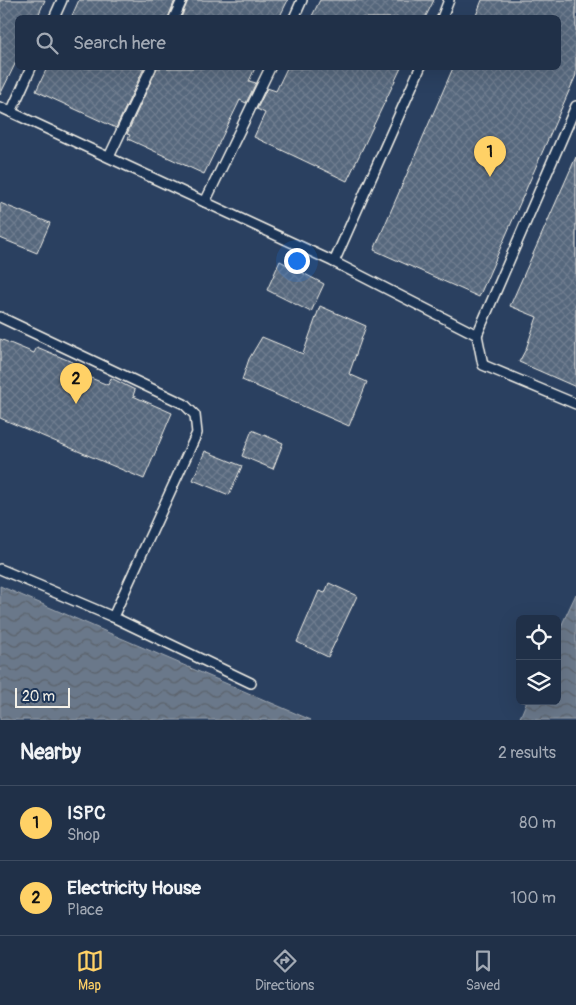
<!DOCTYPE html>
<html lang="en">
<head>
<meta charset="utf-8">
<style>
  :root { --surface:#203048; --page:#28384f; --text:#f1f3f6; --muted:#a2a9b4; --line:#3d4b60; --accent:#ffd166 }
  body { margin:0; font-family:Pangolin,sans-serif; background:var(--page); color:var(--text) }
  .controls { position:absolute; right:15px; bottom:15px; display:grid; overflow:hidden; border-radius:8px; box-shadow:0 5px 20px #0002 }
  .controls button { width:45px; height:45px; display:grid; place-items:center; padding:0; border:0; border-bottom:1px solid var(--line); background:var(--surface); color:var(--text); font:25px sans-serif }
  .scale { position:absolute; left:15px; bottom:12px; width:55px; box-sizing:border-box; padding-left:5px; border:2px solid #f4f1e8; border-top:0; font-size:14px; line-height:18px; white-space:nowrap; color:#f4f1e8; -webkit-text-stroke:4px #1d3557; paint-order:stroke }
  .you { position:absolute; left:296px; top:260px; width:18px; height:18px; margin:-12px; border:4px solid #fff; border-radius:50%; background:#1a73e8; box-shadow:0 0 0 8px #1a73e833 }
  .badge { display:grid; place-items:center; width:32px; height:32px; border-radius:50%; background:var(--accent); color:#111; font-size:16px; font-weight:700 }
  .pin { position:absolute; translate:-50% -41px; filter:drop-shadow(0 1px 2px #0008) }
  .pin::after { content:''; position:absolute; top:26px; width:18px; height:15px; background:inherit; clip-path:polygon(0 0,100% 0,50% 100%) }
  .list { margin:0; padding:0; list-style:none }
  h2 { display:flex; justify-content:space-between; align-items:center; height:65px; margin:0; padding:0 20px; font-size:21px }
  h2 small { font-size:16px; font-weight:400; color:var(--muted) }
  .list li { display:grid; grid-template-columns:32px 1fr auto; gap:15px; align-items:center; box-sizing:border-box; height:75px; padding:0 20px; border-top:1px solid var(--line) }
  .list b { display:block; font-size:19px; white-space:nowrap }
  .list p { margin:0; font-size:16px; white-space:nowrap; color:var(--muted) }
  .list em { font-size:16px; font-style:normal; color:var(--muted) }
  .icon { flex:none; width:28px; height:28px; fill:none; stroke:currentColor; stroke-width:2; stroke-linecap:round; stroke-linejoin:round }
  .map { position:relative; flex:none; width:576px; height:720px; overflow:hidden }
  .search { position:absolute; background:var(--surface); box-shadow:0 5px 20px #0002; left:15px; right:15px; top:15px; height:55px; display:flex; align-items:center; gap:12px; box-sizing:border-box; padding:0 18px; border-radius:8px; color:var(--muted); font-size:19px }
  .sheet { height:215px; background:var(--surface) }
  nav { display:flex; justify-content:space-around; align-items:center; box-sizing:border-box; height:70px; border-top:1px solid var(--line); background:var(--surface); font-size:14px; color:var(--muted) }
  nav a { display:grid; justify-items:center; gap:2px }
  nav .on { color:var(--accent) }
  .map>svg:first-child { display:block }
  .water { fill:url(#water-waves); stroke:#a1a8b0 }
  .building { fill:url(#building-cross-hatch); stroke:#f4f1e8 }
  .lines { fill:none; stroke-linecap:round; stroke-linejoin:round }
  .lane-casing { stroke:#f4f1e8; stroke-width:12 }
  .lane { stroke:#1d3557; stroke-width:9 }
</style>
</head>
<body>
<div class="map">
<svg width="576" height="720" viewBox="0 0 576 720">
  <defs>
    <pattern id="water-waves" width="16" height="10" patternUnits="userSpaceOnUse" patternTransform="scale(1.25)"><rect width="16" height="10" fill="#6a788a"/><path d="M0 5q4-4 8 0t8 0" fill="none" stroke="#5b626b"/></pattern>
    <pattern id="building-cross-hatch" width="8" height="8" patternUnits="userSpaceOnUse" patternTransform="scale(1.25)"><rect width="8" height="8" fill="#56677d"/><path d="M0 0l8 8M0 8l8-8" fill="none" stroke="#6f7d8f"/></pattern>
  </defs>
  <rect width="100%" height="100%" fill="#2a4060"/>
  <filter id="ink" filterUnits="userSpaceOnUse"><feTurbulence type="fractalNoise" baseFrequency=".02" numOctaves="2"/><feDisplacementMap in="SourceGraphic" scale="10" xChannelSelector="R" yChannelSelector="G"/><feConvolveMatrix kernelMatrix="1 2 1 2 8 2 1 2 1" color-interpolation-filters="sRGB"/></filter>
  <g filter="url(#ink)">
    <g class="water">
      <path d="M0,586l311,134h-311z"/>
      <path d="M576,594v126h-57l8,-19h30v-66z"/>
    </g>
    <g class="building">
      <path d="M0,0h45l-8,18h-19v40l-18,37z"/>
      <path d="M79,0h96l-7,18h-97z"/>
      <path d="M188,0h100l-9,18h-98z"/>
      <path d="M320,0h114l-9,18h-114z"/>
      <path d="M482,0h94v75l-97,222 -105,-47 79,-182h105v-50h-83z"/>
      <path d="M47,68h97l-28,60 -80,-37z"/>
      <path d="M157,68h98l-6,13 7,2 -10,20 -6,-3 -36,74 -76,-35 2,-4 -3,-1z"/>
      <path d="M287,68h114l-54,113 -93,-44 11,-24 -8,-4 10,-21 9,3z"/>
      <path d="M576,157v230l-57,-25 7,-13 11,-32 -27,-11z"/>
      <path d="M0,203l50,20 -13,30 -37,-15z"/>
      <path d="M280,261l44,23 -13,28 -44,-22z"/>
      <path d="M320,306l46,20 -17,48 18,8 -18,44 -107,-46 7,-21 13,-22 41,17z"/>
      <path d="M0,339l34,14 3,-6 42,18 -3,7 32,13 3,-7 24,12 -2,6 39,17 -28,66 -144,-61z"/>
      <path d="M252,430l31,13 -10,26 -31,-13z"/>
      <path d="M205,451l37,15 -13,29 -36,-15z"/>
      <path d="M329,583l28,13 -29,61 -31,-15 22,-51 6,2z"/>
    </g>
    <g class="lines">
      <g class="lane-casing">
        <g id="lane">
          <path d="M54,18l8,-18"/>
          <path d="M174,18l8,-18"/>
          <path d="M294,18l8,-18"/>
          <path d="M442,18l7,-18"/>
          <path d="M420,68l-86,194 143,73 6,30 93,39"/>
          <path d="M0,107l334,155"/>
          <path d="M11,112l20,-44"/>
          <path d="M109,157l42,-89"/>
          <path d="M205,202l65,-134"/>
          <path d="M0,317l184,87 11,11 2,18 -84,184"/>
          <path d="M477,335l99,-229"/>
          <path d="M0,569l113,48 138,66"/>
        </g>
      </g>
      <use href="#lane" class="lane"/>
    </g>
  </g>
</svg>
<div class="controls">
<button><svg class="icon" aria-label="locate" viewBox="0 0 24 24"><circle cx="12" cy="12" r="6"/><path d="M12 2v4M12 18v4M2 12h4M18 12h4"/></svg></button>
<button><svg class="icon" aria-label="layers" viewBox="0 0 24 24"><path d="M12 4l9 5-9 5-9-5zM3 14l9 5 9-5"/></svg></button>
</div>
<div class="scale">20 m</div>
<div class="you"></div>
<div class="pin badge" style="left:490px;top:177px">1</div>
<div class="pin badge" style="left:76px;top:404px">2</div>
<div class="search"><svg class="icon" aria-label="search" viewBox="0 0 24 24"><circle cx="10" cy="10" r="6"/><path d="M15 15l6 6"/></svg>Search here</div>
</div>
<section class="sheet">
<h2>Nearby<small>2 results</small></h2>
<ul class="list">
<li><span class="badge">1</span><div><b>ISPC</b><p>Shop</p></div><em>80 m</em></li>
<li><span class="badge">2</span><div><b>Electricity House</b><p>Place</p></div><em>100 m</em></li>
</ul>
</section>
<nav>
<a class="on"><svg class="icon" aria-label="map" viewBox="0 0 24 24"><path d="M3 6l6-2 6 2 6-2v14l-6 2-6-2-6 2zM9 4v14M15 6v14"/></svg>Map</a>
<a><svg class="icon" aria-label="directions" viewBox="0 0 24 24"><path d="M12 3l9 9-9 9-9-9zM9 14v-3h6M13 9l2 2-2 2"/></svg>Directions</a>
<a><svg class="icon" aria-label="saved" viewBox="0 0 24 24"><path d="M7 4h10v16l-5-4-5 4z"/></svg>Saved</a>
</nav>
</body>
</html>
